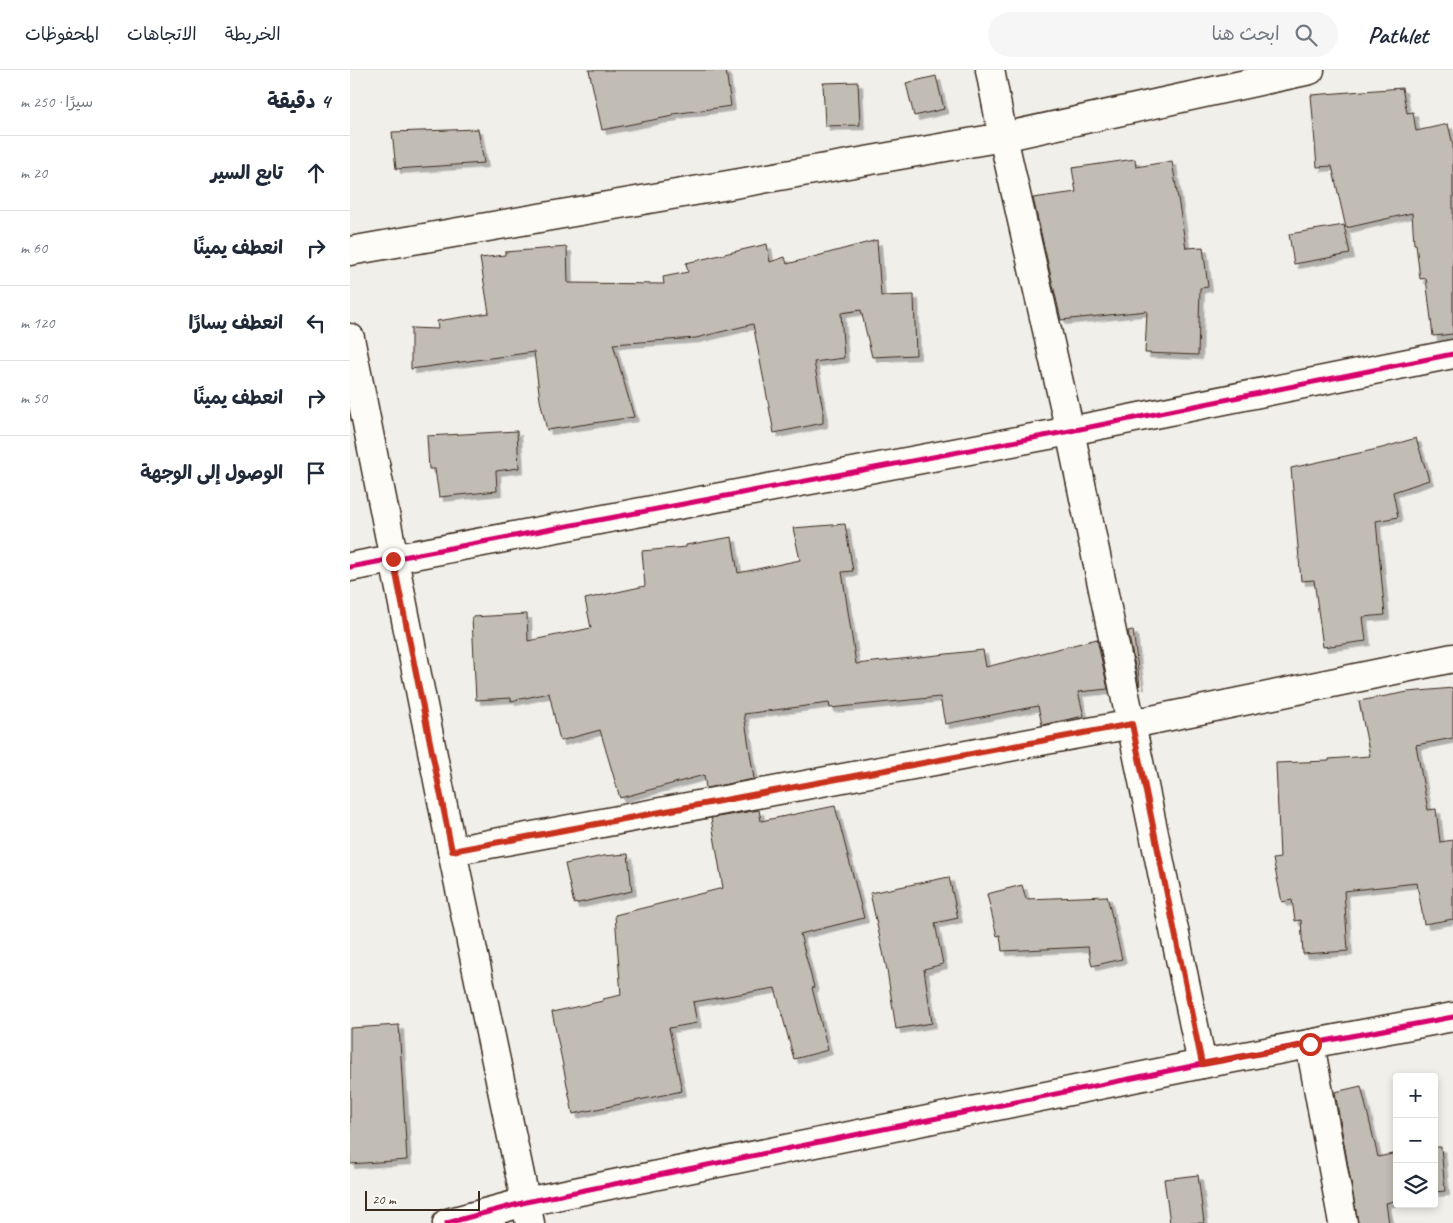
<!DOCTYPE html>
<html lang="ar">
<head>
<meta charset="utf-8">
<style>
  :root { --surface:#fff; --page:#f6f6f7; --text:#1f2937; --muted:#747a83; --line:#e0e1e3 }
  body { margin:0; font-family:Caveat,"Playpen Sans Arabic",sans-serif; background:var(--page); color:var(--text); direction:rtl }
  .controls { position:absolute; right:15px; bottom:15px; display:grid; overflow:hidden; border-radius:5px; box-shadow:0 2px 8px #0003 }
  .controls button { width:45px; height:45px; display:grid; place-items:center; padding:0; border:0; border-bottom:1px solid var(--line); background:var(--surface); color:var(--text); font:25px sans-serif }
  .scale { position:absolute; left:15px; bottom:12px; width:115px; box-sizing:border-box; padding-left:5px; border:2px solid #3b2a1e; border-top:0; font-size:14px; line-height:18px; white-space:nowrap; color:#3b2a1e; -webkit-text-stroke:4px #fdfcf7; paint-order:stroke }
  .stop { position:absolute; width:15px; height:15px; margin:-11px; border:4px solid #c8321e; border-radius:50%; background:#fff }
  .stop.end { background:#c8321e; border-color:#fff; box-shadow:0 1px 5px #0008 }
  .list { margin:0; padding:0; list-style:none }
  h2 { display:flex; justify-content:space-between; align-items:center; height:65px; margin:0; padding:0 20px; font-size:21px }
  h2 small { font-size:16px; font-weight:400; color:var(--muted) }
  .list li { display:grid; grid-template-columns:32px 1fr auto; gap:15px; align-items:center; box-sizing:border-box; height:75px; padding:0 20px; border-top:1px solid var(--line) }
  .list b { display:block; font-size:19px; white-space:nowrap }
  .list em { font-size:16px; font-style:normal; color:var(--muted) }
  .icon { flex:none; width:28px; height:28px; fill:none; stroke:currentColor; stroke-width:2; stroke-linecap:round; stroke-linejoin:round }
  .map { position:relative; flex:none; width:1103px; height:1153px; overflow:hidden; direction:ltr }
  header { display:flex; align-items:center; gap:30px; box-sizing:border-box; height:70px; padding:0 25px; background:var(--surface); border-bottom:1px solid var(--line) }
  header strong { font-size:24px }
  nav { display:flex; gap:28px; margin-inline-start:auto; font-size:18px }
  .search { width:350px; height:45px; background:var(--page); display:flex; align-items:center; gap:12px; box-sizing:border-box; padding:0 18px; border-radius:28px; color:var(--muted); font-size:19px }
  main { display:flex }
  aside { flex:1; background:var(--surface) }
  .map>svg:first-child { display:block }
  .building { fill:#c1bcb4; stroke:#3b2a1e; filter:url(#shadow) }
  .lines { fill:none; stroke-linecap:round; stroke-linejoin:round }
  .street-casing { stroke:#3b2a1e; stroke-width:31 }
  .secondary-casing { stroke:#3b2a1e; stroke-width:31 }
  .street { stroke:#fdfcf7; stroke-width:28 }
  .secondary { stroke:#fdfcf7; stroke-width:28 }
  .cycleway-casing { stroke:#fdfcf7; stroke-width:8 }
  .cycleway { stroke:#d6006c; stroke-width:5 }
  .route { stroke:#c8321e; stroke-width:6 }
</style>
</head>
<body>
<header>
<strong>Pathlet</strong>
<div class="search"><svg class="icon" aria-label="search" viewBox="0 0 24 24"><circle cx="10" cy="10" r="6"/><path d="M15 15l6 6"/></svg>ابحث هنا</div>
<nav><a>الخريطة</a><a>الاتجاهات</a><a>المحفوظات</a></nav>
</header>
<main>
<div class="map">
<svg width="1103" height="1153" viewBox="0 0 1103 1153">
  <defs>
    <filter id="shadow"><feDropShadow dx="4.5" dy="4.5" stdDeviation="0" flood-color="#0004"/></filter>
  </defs>
  <rect width="100%" height="100%" fill="#f1efea"/>
  <filter id="ink" filterUnits="userSpaceOnUse"><feTurbulence type="fractalNoise" baseFrequency=".02" numOctaves="2"/><feDisplacementMap in="SourceGraphic" scale="10" xChannelSelector="R" yChannelSelector="G"/><feConvolveMatrix kernelMatrix="1 2 1 2 8 2 1 2 1" color-interpolation-filters="sRGB"/></filter>
  <g filter="url(#ink)">
    <g class="building">
      <path d="M239,0h137l5,36 -58,8v2l-71,14z"/>
      <path d="M586,6l8,33 -30,7 -8,-33z"/>
      <path d="M508,12l2,43 -35,1 -2,-43z"/>
      <path d="M1052,18l5,25 6,-1 3,19 32,-7 5,21v189l-20,2 -7,-58 -6,1 -4,-35h-2l-2,-31 -66,15 -14,-62 -15,1 -6,-72z"/>
      <path d="M128,59l6,34 -88,6 -4,-37z"/>
      <path d="M785,89l1,8 36,-6 14,87 17,-1 5,40 -8,1 -2,67 -53,-2 2,-42 -86,9 -28,-122 43,-6 -4,-24z"/>
      <path d="M994,155l6,29 -56,10 -5,-30z"/>
      <path d="M527,170l4,56 33,-1 2,60 -44,2 -11,-47 -20,3 3,45 -30,4 9,48v13l-49,10 -21,-109 -57,14 -83,6 21,73 -87,13 -7,-30 -6,-48 -123,17v-41l27,1 -1,-8 52,-8 -9,-55 25,-3v-3l62,-5 1,36 96,1 -1,-7 25,-5 -2,-9 81,-19 3,18 15,-5 2,7z"/>
      <path d="M167,361l2,37 -23,3 1,20 -58,6 -4,-28h-6l-2,-33z"/>
      <path d="M1066,368l13,42 -36,12 5,25 -22,4 9,94 -22,2 3,24 -43,6 -9,-67 -13,1 -10,-113 91,-20z"/>
      <path d="M495,454l8,47 -11,1 14,92 127,-14 3,17 111,-28 11,50 -30,3 6,24 -42,9 -4,-19 -93,18 -5,-27 -110,11 -1,-5 -85,11 10,65 -48,9 -2,-13 -84,23 -20,-68 -40,11 -11,-48 -38,8v-3l-35,2 -4,-83 55,-3 1,27 63,-13 -6,-29 60,-13 -3,-35 44,-4v-2l46,-8 6,36 62,-13 -7,-32z"/>
      <path d="M783,560l7,55 -1,1 -11,-55z"/>
      <path d="M1103,618v50l-37,7 12,65 8,-1 4,33 13,-2v79l-29,5 -7,-41 -73,8 4,60 -45,3 -2,-34 -6,1 -3,-21 -10,2 -9,-43 7,-1 -4,-95 53,-2v-2l41,-3 -11,-55 49,-9z"/>
      <path d="M485,736l29,112 -64,16 14,53 -2,1 16,62 -34,9 -19,-71 -82,14 4,21 -28,5 13,63 -109,23 -21,-102 51,-11v-2l18,-4 -6,-80 108,-27 -12,-70 48,-8 2,11z"/>
      <path d="M278,784l4,37 -58,13 -9,-40 38,-8z"/>
      <path d="M599,807l9,41 -23,5 8,41 -19,5 8,54 -36,6 -9,-59 -17,-77z"/>
      <path d="M672,815l4,14 81,-3 15,63 -30,7 -4,-19 -86,4 -2,-16 -3,1 -10,-42z"/>
      <path d="M49,955l8,135 -57,4v-136z"/>
      <path d="M1011,1016l17,71 19,-4v47l-11,3 3,20h-31l-23,-131z"/>
      <path d="M1084,1077h7l4,44 -11,1z"/>
      <path d="M848,1105l6,48h-34l-6,-44z"/>
    </g>
    <g class="lines">
      <g class="street-casing">
        <g id="street">
          <path d="M640,0l13,67 67,294 132,633"/>
          <path d="M0,181l653,-114 307,-67"/>
          <path d="M0,497l720,-136 383,-77"/>
          <path d="M102,781l680,-127 321,-66"/>
          <path d="M960,974l33,179"/>
          <path d="M97,1153l79,-21 676,-138 251,-47"/>
        </g>
      </g>
      <g class="secondary-casing">
        <path id="secondary" d="M0,268l102,513 78,372"/>
      </g>
      <use href="#street" class="street"/>
      <use href="#secondary" class="secondary"/>
      <g class="cycleway-casing">
        <g id="cycleway">
          <path d="M0,497l720,-136 383,-77"/>
          <path d="M97,1153l79,-21 676,-138 251,-47"/>
        </g>
      </g>
      <use href="#cycleway" class="cycleway"/>
    </g>
  </g>
  <g class="lines" filter="url(#ink)">
    <path class="route" d="M43,489l59,292 680,-127 70,340 108,-20"/>
  </g>
</svg>
<div class="controls">
<button>+</button>
<button>−</button>
<button><svg class="icon" aria-label="layers" viewBox="0 0 24 24"><path d="M12 4l9 5-9 5-9-5zM3 14l9 5 9-5"/></svg></button>
</div>
<div class="scale">20 m</div>
<div class="stop" style="left:960px;top:974px"></div>
<div class="stop end" style="left:43px;top:489px"></div>
</div>
<aside>
<h2>4 دقيقة<small>سيرًا · 250 m</small></h2>
<ul class="list">
<li><svg class="icon" aria-label="ahead" viewBox="0 0 24 24"><path d="M12 20V5M6 11l6-6 6 6"/></svg><div><b>تابع السير</b></div><em>20 m</em></li>
<li><svg class="icon" aria-label="right" viewBox="0 0 24 24"><path d="M7 20v-9h11M14 6l5 5-5 5"/></svg><div><b>انعطف يمينًا</b></div><em>60 m</em></li>
<li><svg class="icon" aria-label="left" viewBox="0 0 24 24"><path d="M17 20v-9H6M10 6l-5 5 5 5"/></svg><div><b>انعطف يسارًا</b></div><em>120 m</em></li>
<li><svg class="icon" aria-label="right" viewBox="0 0 24 24"><path d="M7 20v-9h11M14 6l5 5-5 5"/></svg><div><b>انعطف يمينًا</b></div><em>50 m</em></li>
<li><svg class="icon" aria-label="arrive" viewBox="0 0 24 24"><path d="M6 21V4h12l-3 4 3 4H6"/></svg><div><b>الوصول إلى الوجهة</b></div></li>
</ul>
</aside>
</main>
</body>
</html>
